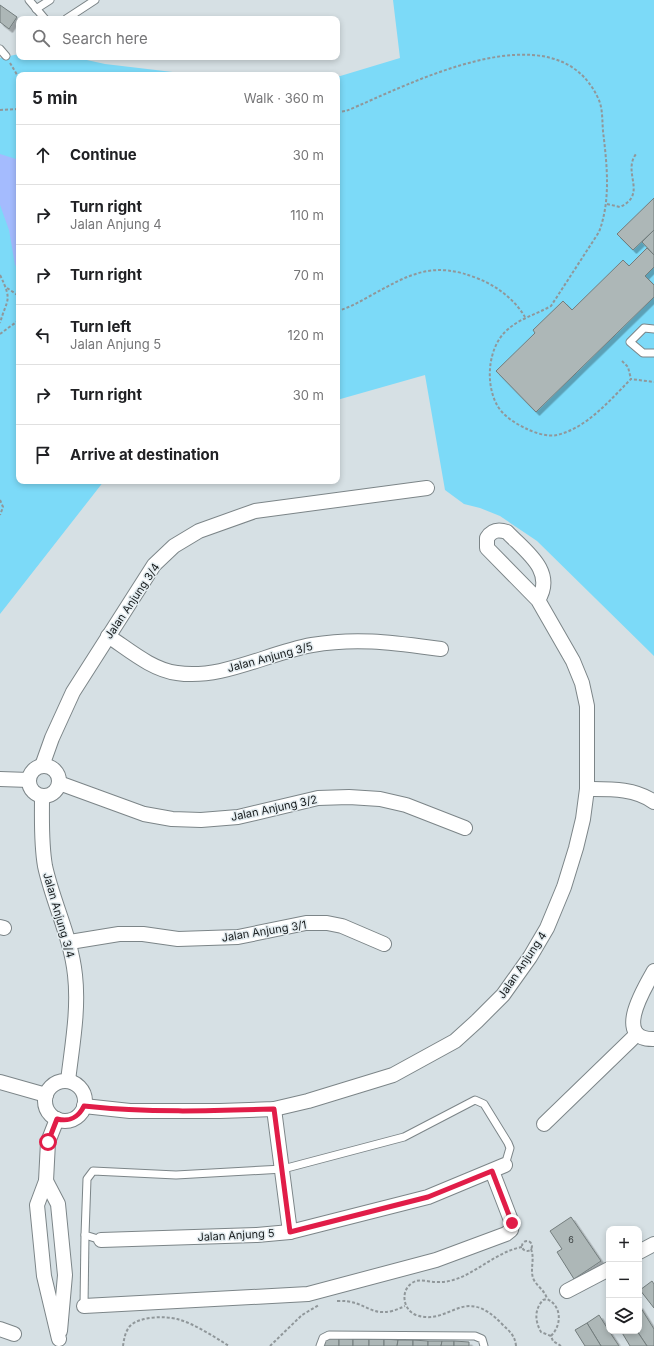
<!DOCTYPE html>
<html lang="en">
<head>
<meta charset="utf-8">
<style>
  :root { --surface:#fff; --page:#f2f2f2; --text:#202124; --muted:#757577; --line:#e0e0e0 }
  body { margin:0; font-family:Inter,sans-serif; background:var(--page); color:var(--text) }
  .controls { position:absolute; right:12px; bottom:12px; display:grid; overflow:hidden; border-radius:8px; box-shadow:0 2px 6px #0003 }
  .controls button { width:36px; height:36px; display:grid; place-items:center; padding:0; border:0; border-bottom:1px solid var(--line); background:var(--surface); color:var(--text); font:20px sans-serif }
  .stop { position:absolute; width:12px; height:12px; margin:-9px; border:3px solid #e11d48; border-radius:50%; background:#fff }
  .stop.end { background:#e11d48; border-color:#fff; box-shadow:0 1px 4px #0008 }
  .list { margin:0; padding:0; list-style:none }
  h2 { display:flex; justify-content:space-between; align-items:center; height:52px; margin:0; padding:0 16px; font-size:17px }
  h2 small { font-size:13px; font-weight:400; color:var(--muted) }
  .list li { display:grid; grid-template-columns:26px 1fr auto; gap:12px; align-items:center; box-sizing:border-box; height:60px; padding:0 16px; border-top:1px solid var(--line) }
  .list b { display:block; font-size:15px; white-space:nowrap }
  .list p { margin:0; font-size:13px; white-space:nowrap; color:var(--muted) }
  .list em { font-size:13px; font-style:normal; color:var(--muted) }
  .icon { flex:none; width:22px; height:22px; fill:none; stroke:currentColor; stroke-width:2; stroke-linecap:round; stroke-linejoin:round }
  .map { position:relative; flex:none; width:654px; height:1346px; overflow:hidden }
  .search { position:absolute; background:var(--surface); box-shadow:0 2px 6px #0003; left:16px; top:16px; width:324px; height:44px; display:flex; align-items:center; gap:10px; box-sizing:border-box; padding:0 14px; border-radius:8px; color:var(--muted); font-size:15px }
  .panel { position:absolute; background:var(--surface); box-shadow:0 2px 6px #0003; left:16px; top:72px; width:324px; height:412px; border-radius:8px }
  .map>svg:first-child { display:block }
  .green { fill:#7cdaf8 }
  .water { fill:#a4bbfe }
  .building { fill:#adb7b7; stroke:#737d7d; filter:url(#shadow) }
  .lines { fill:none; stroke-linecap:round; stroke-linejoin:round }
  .lane-casing { stroke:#7c8588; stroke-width:9 }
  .street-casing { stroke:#7c8588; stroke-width:16 }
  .path { stroke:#90979a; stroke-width:2; stroke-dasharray:3 2; stroke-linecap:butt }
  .lane { stroke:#fff; stroke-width:7 }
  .street { stroke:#fff; stroke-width:14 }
  .route { stroke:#e11d48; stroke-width:5 }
  .labels { text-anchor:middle; stroke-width:3; stroke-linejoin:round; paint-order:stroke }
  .number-label { font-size:9px; fill:#3b4041 }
  .street-label { font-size:11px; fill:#15191a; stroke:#e4edf1 }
</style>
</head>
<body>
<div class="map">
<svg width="654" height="1346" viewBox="0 0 654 1346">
  <defs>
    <filter id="shadow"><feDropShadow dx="3.5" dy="3.5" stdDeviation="0" flood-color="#0004"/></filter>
  </defs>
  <rect width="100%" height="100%" fill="#d6e0e4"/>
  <g class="green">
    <path d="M393,0h261v656l-117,-115 -37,-25 -20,-8 -16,-4 -19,-14 -20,-115 -88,25v-323l63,-19z"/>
    <path d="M19,54v3h54l32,7 93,11h-179v406h85l-104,133v-556z"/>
  </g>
  <path class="water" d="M0,154l19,6v109l-4,-4 -6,-35 -9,-25z"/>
  <g class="building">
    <path d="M0,5l17,12 -8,12 -9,-7z"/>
    <path d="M654,198v32l-21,20 -16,-16z"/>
    <path d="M654,230v25l-12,-13z"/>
    <path d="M647,248l7,7v12l-9,9 9,9v12l-118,115 -40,-41 39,-38 -2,-3 30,-29 9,9 51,-50 6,6z"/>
    <path d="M571,1217l30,44 -27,18 -17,-27 5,-3 -12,-18z"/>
    <path d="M652,1281l2,3v24l-14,-18z"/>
    <path d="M639,1305l15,24v17h-7l-10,-15h2z"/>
    <path d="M599,1315l10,16 10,15h-18l-14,-23z"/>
    <path d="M587,1323l14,23h-16l-10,-16z"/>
    <path d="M621,1331h16l10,15h-17z"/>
    <rect x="324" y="1338" width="15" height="8"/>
    <path d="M339,1338l14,1v7h-14z"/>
    <rect x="353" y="1339" width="16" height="7"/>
    <rect x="369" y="1339" width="15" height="7"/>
    <path d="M384,1339l14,1 -1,6h-13z"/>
    <path d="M398,1340h15v6h-16z"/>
    <path d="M413,1340l15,1v5h-15z"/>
    <path d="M428,1341h14l-1,5h-13z"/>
    <path d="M442,1341h12v5h-13z"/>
    <path d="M454,1341l15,1v4h-15z"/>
  </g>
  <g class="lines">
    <g class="lane-casing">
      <g id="lane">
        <path d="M29,0l16,19"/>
        <path d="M36,9l14,-9"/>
        <path d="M66,19l29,-19"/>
        <path d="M0,49l6,7"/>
        <path d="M654,329l-10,-1 -14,14 13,11h11"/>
        <path d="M101,1240l-16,-5 2,-56 6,-8 83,4 107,-6 121,-32 71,-37 9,4 24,39 2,5 -5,17"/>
        <path d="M84,1306l1,-71"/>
        <path d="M320,1346l3,-8 6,-3 146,1 7,3 2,7"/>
      </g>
    </g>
    <g class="street-casing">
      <g id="street">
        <path d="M108,636c20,13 44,34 69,37 45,7 90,-20 135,-28 46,-8 83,-2 129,4"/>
        <circle cx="44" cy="781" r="15"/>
        <path d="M42,766l10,-28 21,-46 81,-127 20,-19 25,-15 56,-20 172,-23"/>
        <path d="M0,779l29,1"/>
        <path d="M59,783l85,31 28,5 29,1 37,-3 80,-19 31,-1 31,2 26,6 59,23"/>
        <path d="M587,789c23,0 48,-1 67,13"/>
        <path d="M42,797c0,23 -1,46 3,69 8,37 26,71 30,109 4,35 -3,71 -7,106"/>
        <path d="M0,927l4,1"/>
        <path d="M70,942l49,-8h24l35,5 60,-2 68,-14h21l15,3 42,18"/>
        <path d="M654,971c-9,16 -42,69 0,68"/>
        <circle cx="65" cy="1101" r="20"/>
        <path d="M0,1082l46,13"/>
        <path d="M84,1106l46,5h90l54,-2 34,-8 85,-26 62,-34 22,-20 26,-26 27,-38 17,-29 17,-41 12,-39 7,-29 4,-30v-83l-5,-23 -9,-22 -35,-61 -51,-52v-10c5,-8 11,-9 20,-6 18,19 49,39 31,68"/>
        <path d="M274,1109l16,123"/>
        <path d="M57,1119l-9,23 -2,39 -9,24 7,71 15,63"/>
        <path d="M544,1124l93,-90"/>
        <path d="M46,1181l12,23 7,71 -5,56"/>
        <path d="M101,1240l156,-5 33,-3 138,-35 77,-32"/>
        <path d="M639,1252l15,-8"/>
        <path d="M567,1291l42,-22"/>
        <path d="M84,1306l224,-12 128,-34 70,-26 5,-4 1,-7 -20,-52"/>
        <path d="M0,1329l14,5"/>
      </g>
    </g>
    <g class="path">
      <path d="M10,63l9,15"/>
      <path d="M0,110l19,-1"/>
      <path d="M337,112l9,-1c63,-26 209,-105 252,-13 5,10 4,22 5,33 4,34 8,69 -4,101l-48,74c-16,9 -31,12 -45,25 -18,17 -21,52 -9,74 6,11 19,19 30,24 8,4 21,8 30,6 30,-7 53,-35 74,-56l23,3"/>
      <path d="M607,204l13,3c28,-13 2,-34 16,-53"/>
      <path d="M0,275c13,27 7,23 0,48"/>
      <path d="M7,288l12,8"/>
      <path d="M337,311c12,-3 22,-9 33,-15 40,-22 63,-36 109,-17 18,7 36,21 46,38"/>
      <path d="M0,334l19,-14"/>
      <path d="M622,361l6,6 3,12"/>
      <path d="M0,500l3,7 -3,8"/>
      <circle cx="527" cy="1246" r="5"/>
      <path d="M531,1249c4,10 -1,19 2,29 3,8 12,12 14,21"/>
      <path d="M337,1301c32,-2 33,22 68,5"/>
      <path d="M551,1336c11,-11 11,-30 -4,-37l-4,1c-9,10 -8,21 -2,32l10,4 2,5 8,5"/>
      <path d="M123,1346c1,-7 2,-14 7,-20 10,-10 35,-10 47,-7 18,5 36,17 52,27"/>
      <path d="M270,1346l32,-31 17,-10"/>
      <path d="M516,1346c-1,-11 -7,-15 -14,-22 -39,-41 -52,3 -86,-9 -13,-5 -16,-24 -4,-32 7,-5 16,-1 24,-1 32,2 54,-29 86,-35"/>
    </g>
    <use href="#lane" class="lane"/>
    <use href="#street" class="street"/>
  </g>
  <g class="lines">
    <path class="route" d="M48,1142l9,-23c13,3 21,-1 27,-13 64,7 126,5 190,3l16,123 138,-35 64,-26 20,52"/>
  </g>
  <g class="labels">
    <g class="number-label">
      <text x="571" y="1243">6</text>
    </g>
    <g class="street-label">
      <text transform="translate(132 601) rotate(-56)" y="4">Jalan Anjung 3/4</text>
      <text transform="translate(270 657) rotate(-15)" y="4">Jalan Anjung 3/5</text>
      <text transform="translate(274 808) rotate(-12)" y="4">Jalan Anjung 3/2</text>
      <text transform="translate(59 915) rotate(74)" y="4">Jalan Anjung 3/4</text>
      <text transform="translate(264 931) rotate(-9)" y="4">Jalan Anjung 3/1</text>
      <text transform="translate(522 965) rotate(-56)" y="4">Jalan Anjung 4</text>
      <text transform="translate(236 1235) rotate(-3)" y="4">Jalan Anjung 5</text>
    </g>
  </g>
</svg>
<div class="controls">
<button>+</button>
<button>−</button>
<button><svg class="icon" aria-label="layers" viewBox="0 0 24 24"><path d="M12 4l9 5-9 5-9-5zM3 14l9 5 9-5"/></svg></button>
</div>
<div class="stop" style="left:48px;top:1142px"></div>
<div class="stop end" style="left:512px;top:1223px"></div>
<div class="search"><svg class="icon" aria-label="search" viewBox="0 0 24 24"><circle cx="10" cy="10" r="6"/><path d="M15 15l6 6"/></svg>Search here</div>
<section class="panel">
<h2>5 min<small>Walk · 360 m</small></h2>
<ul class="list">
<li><svg class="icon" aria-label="ahead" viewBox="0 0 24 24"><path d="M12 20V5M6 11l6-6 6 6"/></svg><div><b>Continue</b></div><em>30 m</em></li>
<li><svg class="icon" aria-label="right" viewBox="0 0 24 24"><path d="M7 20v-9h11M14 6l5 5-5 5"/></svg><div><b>Turn right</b><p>Jalan Anjung 4</p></div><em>110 m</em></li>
<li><svg class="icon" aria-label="right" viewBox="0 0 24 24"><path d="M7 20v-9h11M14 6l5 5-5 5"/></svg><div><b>Turn right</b></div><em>70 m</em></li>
<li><svg class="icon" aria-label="left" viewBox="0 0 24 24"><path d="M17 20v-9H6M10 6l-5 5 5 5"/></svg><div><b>Turn left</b><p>Jalan Anjung 5</p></div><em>120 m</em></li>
<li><svg class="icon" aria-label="right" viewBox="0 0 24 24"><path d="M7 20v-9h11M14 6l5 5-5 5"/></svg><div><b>Turn right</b></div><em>30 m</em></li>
<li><svg class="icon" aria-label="arrive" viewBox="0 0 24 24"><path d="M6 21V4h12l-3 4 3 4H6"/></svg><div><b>Arrive at destination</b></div></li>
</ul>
</section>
</div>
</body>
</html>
